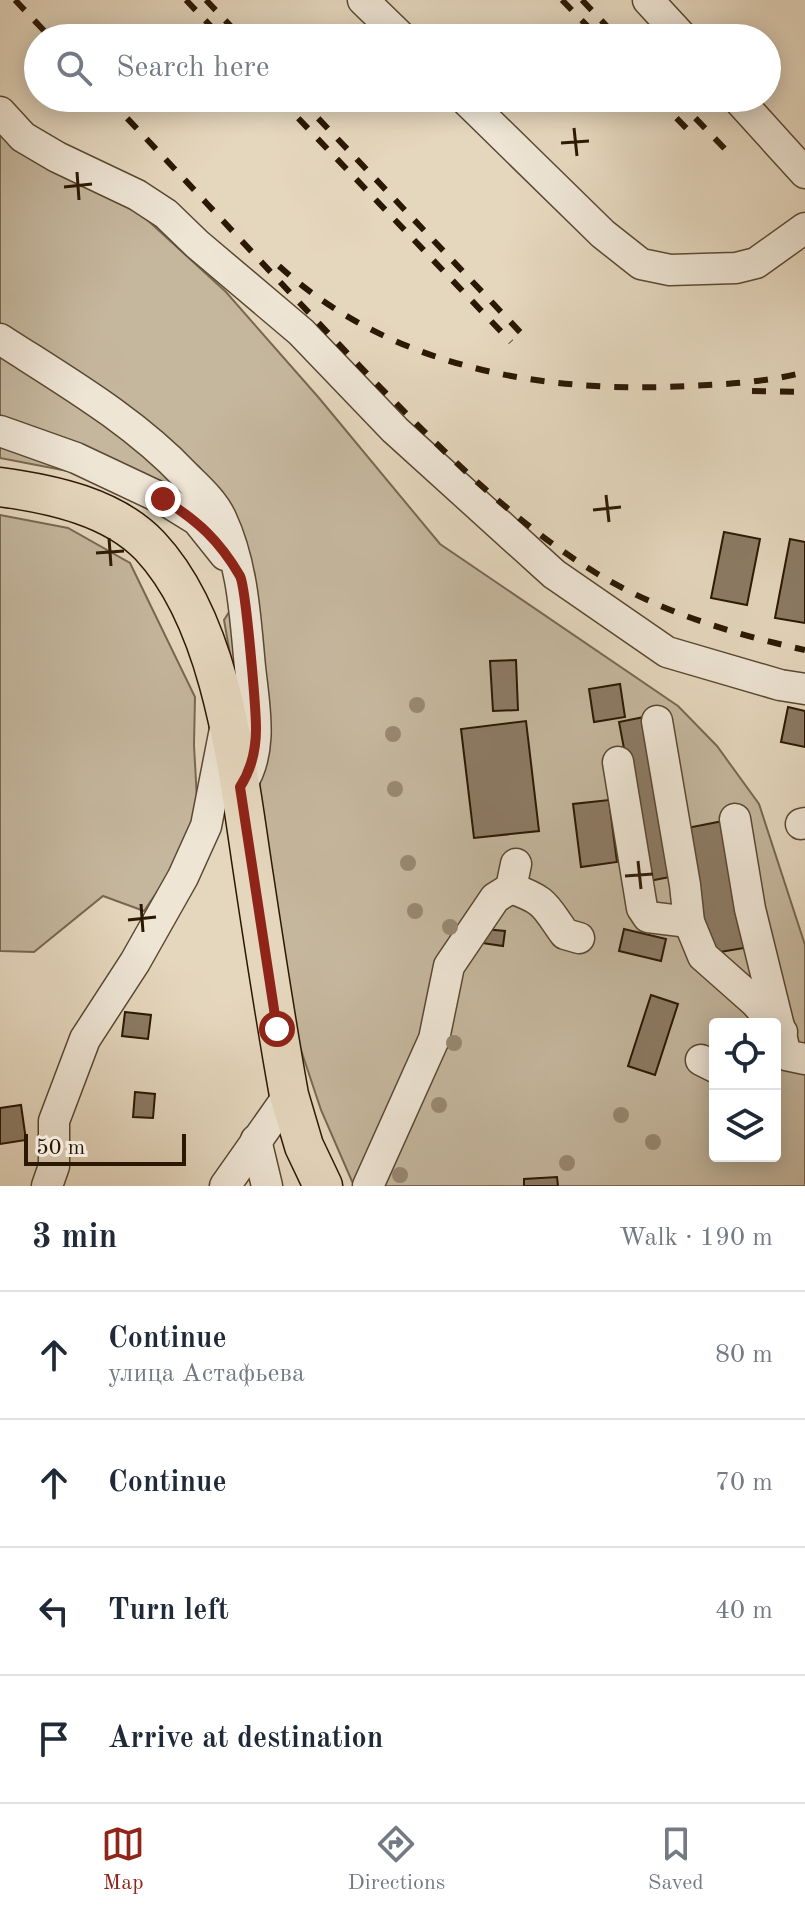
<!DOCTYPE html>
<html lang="en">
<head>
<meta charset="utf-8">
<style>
  :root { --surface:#fff; --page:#f2f2f3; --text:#1f2937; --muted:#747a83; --line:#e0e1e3; --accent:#8f2418 }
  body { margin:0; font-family:"Old Standard TT",serif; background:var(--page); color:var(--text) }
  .controls { position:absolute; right:24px; bottom:24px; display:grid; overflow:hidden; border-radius:8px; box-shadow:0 4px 20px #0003 }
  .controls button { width:72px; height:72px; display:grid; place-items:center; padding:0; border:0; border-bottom:2px solid var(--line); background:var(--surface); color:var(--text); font:40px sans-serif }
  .scale { position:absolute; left:24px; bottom:20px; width:162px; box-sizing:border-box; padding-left:8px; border:4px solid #2b1804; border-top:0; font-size:22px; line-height:28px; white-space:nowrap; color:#2b1804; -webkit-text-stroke:6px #eee5d5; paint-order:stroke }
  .stop { position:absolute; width:24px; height:24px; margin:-18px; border:6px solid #8f2418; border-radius:50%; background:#fff }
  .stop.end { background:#8f2418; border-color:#fff; box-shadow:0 2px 8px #0008 }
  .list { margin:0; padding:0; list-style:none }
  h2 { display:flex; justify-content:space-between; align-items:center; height:104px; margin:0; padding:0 32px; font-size:34px }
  h2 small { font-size:26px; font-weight:400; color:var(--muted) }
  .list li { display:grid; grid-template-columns:52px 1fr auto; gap:24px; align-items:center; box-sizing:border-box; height:128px; padding:0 32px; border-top:2px solid var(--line) }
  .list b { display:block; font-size:30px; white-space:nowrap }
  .list p { margin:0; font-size:26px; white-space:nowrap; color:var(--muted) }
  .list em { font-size:26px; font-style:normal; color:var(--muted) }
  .icon { flex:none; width:44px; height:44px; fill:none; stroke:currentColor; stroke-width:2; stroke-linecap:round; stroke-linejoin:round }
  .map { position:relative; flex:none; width:805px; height:1186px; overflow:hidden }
  .search { position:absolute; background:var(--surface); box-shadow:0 4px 20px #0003; left:24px; right:24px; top:24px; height:88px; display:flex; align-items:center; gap:20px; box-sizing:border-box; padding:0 28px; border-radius:44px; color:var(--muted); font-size:30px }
  .sheet { height:616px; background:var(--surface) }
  nav { display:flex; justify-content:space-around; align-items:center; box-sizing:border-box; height:112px; border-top:2px solid var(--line); background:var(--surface); font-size:22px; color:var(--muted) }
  nav a { display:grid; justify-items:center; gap:4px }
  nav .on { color:var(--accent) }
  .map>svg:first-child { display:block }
  .green { fill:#c5b79e; stroke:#786851; stroke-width:2; fill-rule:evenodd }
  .building { fill:#8c7b65; stroke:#2b1804; stroke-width:2 }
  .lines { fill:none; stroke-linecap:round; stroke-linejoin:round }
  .minor-casing { stroke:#5a4832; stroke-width:33 }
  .major-casing { stroke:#2b1804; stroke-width:41 }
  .minor { stroke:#eee5d5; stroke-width:30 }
  .major { stroke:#e5d7be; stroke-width:38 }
  .rail { stroke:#2b1804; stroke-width:6; stroke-dasharray:14 14; stroke-linecap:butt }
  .tree { fill:#988871 }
  .route { stroke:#8f2418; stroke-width:10 }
  .ticks { fill:none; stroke:#2b1804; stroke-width:3 }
</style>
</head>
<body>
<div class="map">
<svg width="805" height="1186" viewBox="0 0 805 1186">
  <rect width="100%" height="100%" fill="#e5d7be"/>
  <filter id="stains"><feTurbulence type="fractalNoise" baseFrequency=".0025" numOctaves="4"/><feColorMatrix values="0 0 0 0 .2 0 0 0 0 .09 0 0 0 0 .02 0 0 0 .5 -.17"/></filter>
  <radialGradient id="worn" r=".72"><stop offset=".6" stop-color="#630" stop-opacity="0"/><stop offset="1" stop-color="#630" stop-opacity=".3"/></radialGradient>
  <g class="green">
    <path d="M0,123l119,71 107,98 93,106 121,146 238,162 39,40 42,58 46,141v241h-451l-33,-76 -24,-72 -73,-418 26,-41 -43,-68 -103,-33 -104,-20zM715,1024h60v132h-60z"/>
    <path d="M0,515l68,13 62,35 65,134 -1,48 3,55 -10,48 -43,63 -41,-15 -69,56 -34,-1z"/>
  </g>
  <g class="building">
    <path d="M724,532l36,7 -13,66 -36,-7z"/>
    <path d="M790,539l15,3v81l-30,-5z"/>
    <path d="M516,660l2,50 -25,1 -3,-50z"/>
    <path d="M620,684l5,33 -31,5 -5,-33z"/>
    <path d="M788,707l17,4v36l-24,-5z"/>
    <path d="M644,717l31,159 -26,5 -30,-159z"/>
    <path d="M526,721l13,110 -65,7 -13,-109z"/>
    <path d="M609,800l8,62 -36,5 -8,-63z"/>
    <path d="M723,821l21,127 -36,6 -21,-126z"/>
    <path d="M484,929l21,2 -2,15 -21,-3z"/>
    <path d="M624,929l42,10 -5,22 -42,-10z"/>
    <path d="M651,995l27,9 -23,71 -27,-9z"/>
    <path d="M125,1012l26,3 -3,24 -26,-3z"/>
    <path d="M135,1092l20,2 -2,24 -20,-1z"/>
    <path d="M21,1105l5,35 -26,4v-36z"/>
    <path d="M557,1177l1,9h-34v-7z"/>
  </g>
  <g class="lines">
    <g class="minor-casing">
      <g id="minor">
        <path d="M363,0l39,38"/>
        <path d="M648,0l35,38"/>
        <path d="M464,98l139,136 38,30 29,6 66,-2 20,-5 49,-35"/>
        <path d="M737,98l68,75"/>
        <path d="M0,112l23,25 34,20 80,38 29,19 31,30 104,88 94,98 159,144 113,78 113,33 25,4"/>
        <path d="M0,339c65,42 133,81 186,137 13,13 27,25 35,42 22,47 24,98 29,149 4,38 14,84 -9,118"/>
        <path d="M0,431l76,27 87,41 34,21 28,35"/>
        <path d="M657,721l28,164 4,37 14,34 52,46 27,30"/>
        <path d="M618,762l24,146 6,9 41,5"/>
        <path d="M735,819l15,90 36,146 19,4"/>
        <path d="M801,824l4,-1"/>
        <path d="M511,888c36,13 33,17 54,46l14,4"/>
        <path d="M701,1060l14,7"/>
        <path d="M256,1140l11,46"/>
        <path d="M47,1186l7,-20v-45l31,-82 50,-77 48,-85 23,-51 19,-97"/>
        <path d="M225,1186l64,-91"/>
        <path d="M368,1186l66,-147 15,-73 46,-68 16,-10 5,-24"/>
      </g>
    </g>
    <g class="major-casing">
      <path id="major" d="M0,487c52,7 113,20 150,59 74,79 88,229 104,332 11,73 22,145 35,217l15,51 19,40"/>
    </g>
    <use href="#minor" class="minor"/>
    <use href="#major" class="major"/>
    <g class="rail">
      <path d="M15,0l36,38"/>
      <path d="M186,0l36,38"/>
      <path d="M206,0l36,38"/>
      <path d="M562,0l37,38"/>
      <path d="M582,0l36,38"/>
      <path d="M108,98c90,95 178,192 269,286 68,69 136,138 219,189 64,39 137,61 209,77"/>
      <path d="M279,98l232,244"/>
      <path d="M299,98l222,235"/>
      <path d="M657,98l35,36"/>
      <path d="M676,98l49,51"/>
      <path d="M279,266c112,102 265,128 411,120 39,-2 77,-4 115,-14"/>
      <path d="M752,391l53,1"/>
    </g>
  </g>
  <g class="tree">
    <circle cx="417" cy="705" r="8"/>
    <circle cx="393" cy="734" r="8"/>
    <circle cx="395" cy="789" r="8"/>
    <circle cx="408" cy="863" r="8"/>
    <circle cx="415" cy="911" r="8"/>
    <circle cx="450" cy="927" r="8"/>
    <circle cx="454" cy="1043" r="8"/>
    <circle cx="439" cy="1105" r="8"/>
    <circle cx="621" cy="1115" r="8"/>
    <circle cx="653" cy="1142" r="8"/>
    <circle cx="567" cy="1163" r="8"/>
    <circle cx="400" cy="1175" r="8"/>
  </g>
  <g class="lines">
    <path class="route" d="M163,499c35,22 56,41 77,77 6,12 16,133 16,153 0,20 -5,41 -16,58l37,242"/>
  </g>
  <path class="ticks" d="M574,128l3,28M561,143l28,-2M77,172l2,28M64,187l28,-3M606,495l3,27M593,510l28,-3M109,538l2,28M96,553l28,-2M638,861l3,28M625,876l28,-2M141,904l2,28M128,920l28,-3"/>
  <rect width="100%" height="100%" filter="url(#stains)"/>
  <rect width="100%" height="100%" fill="url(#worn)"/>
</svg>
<div class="controls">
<button><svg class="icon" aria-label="locate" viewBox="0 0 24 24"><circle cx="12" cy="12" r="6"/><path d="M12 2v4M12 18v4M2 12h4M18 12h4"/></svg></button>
<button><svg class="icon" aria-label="layers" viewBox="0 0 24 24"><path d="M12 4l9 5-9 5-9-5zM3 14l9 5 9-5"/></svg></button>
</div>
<div class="scale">50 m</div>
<div class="stop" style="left:277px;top:1029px"></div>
<div class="stop end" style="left:163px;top:499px"></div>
<div class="search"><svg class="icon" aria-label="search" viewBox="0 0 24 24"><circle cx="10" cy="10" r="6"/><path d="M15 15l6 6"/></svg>Search here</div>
</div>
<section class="sheet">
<h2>3 min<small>Walk · 190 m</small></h2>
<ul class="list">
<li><svg class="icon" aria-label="ahead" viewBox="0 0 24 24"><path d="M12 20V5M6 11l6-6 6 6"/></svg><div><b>Continue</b><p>улица Астафьева</p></div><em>80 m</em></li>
<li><svg class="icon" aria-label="ahead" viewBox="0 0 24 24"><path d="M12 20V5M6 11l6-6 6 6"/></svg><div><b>Continue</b></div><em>70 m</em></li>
<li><svg class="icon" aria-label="left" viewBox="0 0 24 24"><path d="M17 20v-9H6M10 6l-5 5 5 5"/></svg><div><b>Turn left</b></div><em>40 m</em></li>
<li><svg class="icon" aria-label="arrive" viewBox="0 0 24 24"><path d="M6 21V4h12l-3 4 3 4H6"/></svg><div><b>Arrive at destination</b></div></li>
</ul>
</section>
<nav>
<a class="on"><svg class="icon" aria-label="map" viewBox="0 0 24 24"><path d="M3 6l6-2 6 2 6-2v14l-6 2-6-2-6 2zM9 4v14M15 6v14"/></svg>Map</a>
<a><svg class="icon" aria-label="directions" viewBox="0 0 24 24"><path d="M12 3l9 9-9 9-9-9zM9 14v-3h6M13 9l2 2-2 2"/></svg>Directions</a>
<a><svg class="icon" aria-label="saved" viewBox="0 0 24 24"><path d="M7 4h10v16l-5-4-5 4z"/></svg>Saved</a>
</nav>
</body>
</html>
